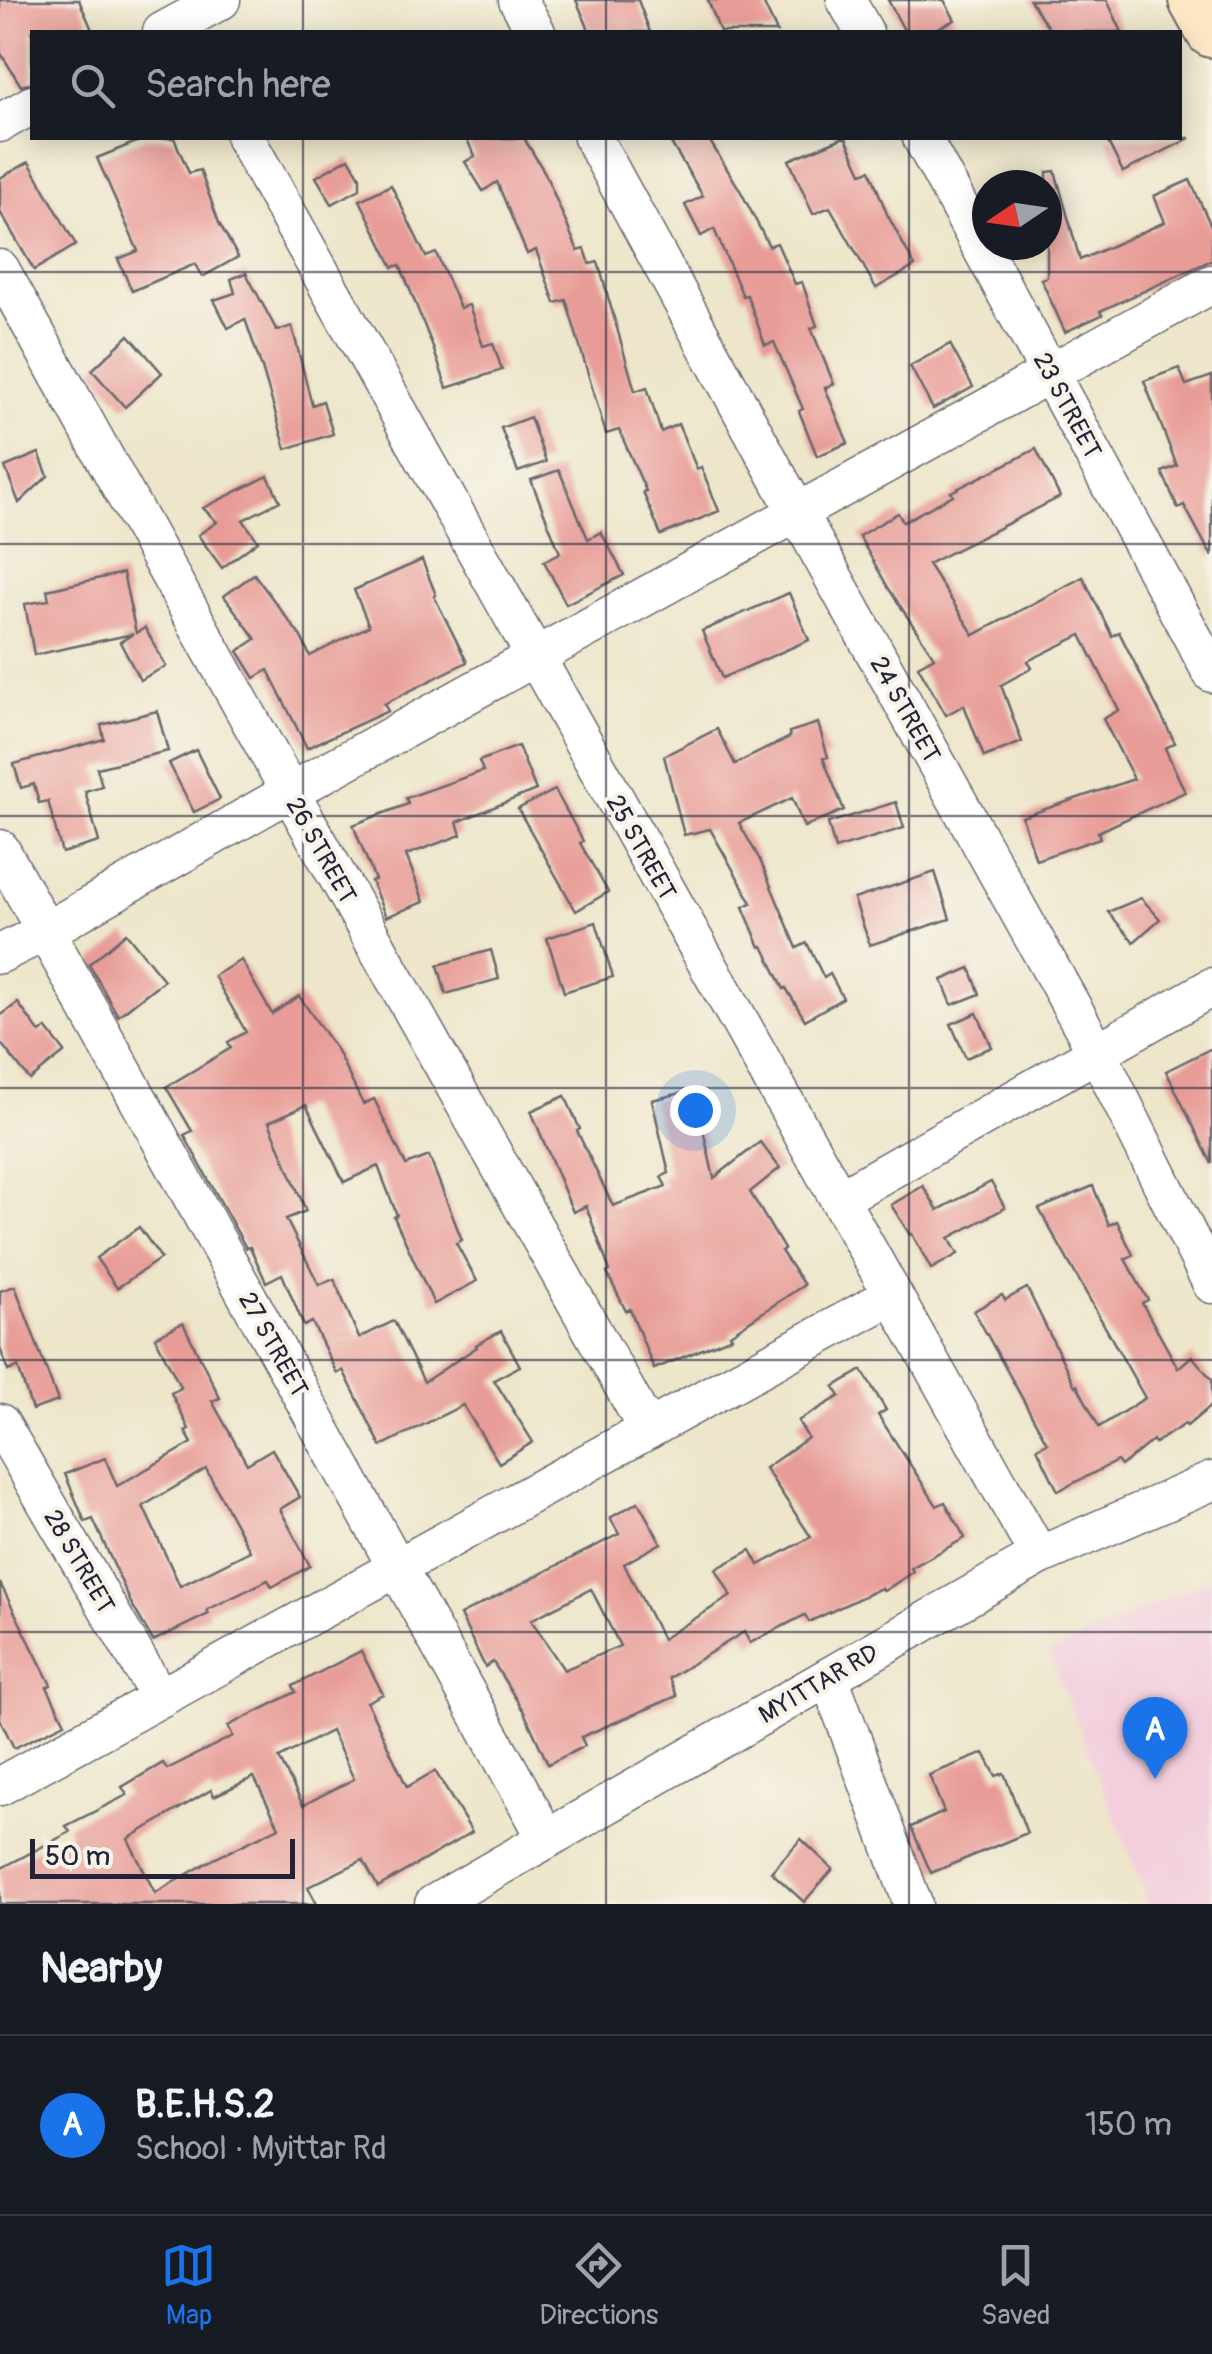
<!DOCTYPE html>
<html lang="en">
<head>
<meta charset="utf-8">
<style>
  :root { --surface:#171b24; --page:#20242c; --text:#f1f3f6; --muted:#9ea1a6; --line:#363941; --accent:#1a73e8 }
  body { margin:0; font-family:Pangolin,sans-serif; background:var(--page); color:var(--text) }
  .compass { position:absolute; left:972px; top:170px; width:90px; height:90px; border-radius:50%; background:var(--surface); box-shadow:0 5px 25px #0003; rotate:257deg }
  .scale { position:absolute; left:30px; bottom:25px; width:265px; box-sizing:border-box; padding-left:10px; border:5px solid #22223b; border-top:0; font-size:28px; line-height:35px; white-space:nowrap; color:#22223b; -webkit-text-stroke:8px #f7f3e8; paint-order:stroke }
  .you { position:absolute; left:695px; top:1110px; width:35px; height:35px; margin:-25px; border:8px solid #fff; border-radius:50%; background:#1a73e8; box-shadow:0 0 0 15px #1a73e833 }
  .badge { display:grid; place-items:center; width:65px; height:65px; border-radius:50%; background:var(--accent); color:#fff; font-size:32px; font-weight:700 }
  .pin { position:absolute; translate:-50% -82px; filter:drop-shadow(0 2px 5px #0008) }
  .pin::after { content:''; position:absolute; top:52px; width:35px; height:30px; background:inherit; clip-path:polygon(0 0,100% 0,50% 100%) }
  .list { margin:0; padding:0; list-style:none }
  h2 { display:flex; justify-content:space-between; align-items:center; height:130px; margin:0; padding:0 40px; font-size:42px }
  h2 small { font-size:32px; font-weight:400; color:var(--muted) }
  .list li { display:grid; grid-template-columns:65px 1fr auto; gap:30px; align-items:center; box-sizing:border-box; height:180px; padding:0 40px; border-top:2px solid var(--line) }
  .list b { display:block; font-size:38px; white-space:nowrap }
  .list p { margin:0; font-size:32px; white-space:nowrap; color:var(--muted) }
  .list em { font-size:32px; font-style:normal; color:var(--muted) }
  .icon { flex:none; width:55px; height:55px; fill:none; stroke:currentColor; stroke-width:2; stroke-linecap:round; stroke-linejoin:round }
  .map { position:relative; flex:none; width:1212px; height:1904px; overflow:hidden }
  .search { position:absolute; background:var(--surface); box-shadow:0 5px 25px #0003; left:30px; right:30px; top:30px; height:110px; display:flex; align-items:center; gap:25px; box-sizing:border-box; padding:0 35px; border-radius:0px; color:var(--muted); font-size:38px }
  .sheet { height:310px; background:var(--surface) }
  nav { display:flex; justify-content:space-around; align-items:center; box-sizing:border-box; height:140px; border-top:2px solid var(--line); background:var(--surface); font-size:28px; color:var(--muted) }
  nav a { display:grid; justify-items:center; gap:5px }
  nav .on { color:var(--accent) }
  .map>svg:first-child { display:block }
  .built { fill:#f3cfde }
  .building { fill:#e89c97; fill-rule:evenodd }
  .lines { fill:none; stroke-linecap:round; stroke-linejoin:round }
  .street-casing { stroke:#69676d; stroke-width:41 }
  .secondary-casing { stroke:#69676d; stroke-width:56 }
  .street { stroke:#fff; stroke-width:38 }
  .secondary { stroke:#fce6c4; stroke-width:52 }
  .grid { fill:none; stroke:#22223b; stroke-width:2.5; stroke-opacity:0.55 }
  .labels { text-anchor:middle; stroke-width:8; stroke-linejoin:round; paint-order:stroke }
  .street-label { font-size:25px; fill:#22223b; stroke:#f7f3e8 }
</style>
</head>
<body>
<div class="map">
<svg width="1212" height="1904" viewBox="0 0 1212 1904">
  <rect width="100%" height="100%" fill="#f7f3e8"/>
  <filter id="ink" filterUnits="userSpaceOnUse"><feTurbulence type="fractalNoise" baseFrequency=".01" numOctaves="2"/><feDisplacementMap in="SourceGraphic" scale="20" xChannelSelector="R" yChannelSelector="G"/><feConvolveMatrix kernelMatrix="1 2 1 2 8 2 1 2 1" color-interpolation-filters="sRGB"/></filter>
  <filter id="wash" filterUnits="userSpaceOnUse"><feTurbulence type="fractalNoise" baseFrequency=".0048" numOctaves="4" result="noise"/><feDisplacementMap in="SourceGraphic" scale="40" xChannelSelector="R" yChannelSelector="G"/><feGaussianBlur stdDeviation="2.25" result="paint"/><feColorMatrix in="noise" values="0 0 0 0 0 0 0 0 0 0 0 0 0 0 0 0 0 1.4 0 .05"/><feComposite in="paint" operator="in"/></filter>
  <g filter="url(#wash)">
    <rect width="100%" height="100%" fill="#ede6ca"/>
    <path class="built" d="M1212,1577v327h-63l-100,-251z"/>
    <g id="blocks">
      <g class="building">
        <path d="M0,0h79l14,32h-61v51l-11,3 -21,-34z"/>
        <path d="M576,0h62l12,32h-60z"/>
        <path d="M708,0h54l15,32h-57z"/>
        <path d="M888,0h56l11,20 -25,12h-25z"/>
        <path d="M1030,0h77l15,32h-71z"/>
        <path d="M146,138h28l15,35 11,-3 19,53 19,34 -36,20 -7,-13 -63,27 -14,-32 20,-8 -41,-93z"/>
        <path d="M466,138h58l21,35 33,78 7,-2 5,15 8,-2 37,129 12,-4 14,45 17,-8 19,45 4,-2 18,44 -58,24 -18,-43 3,-1 -27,-61 -13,4 -40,-134 -11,3 -19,-53 -9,4 -30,-72 -14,9 -18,-29 10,-6z"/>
        <path d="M668,138h40l32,52 29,56 8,-3 18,41 7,-2 15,44 -6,2 23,56 -9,4 23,55 -31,13 -18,-45 4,-2 -29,-67 -9,3 -18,-50 -4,1 -29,-67 -13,7 -16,-31 18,-9z"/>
        <path d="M842,138h4l16,35 8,-3 17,44 28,52 -39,22 -46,-81 -17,7 -24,-54z"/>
        <path d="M1106,138h84l-67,34z"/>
        <path d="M349,158l11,19v12l-28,15 -16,-27z"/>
        <path d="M29,162l47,83 -42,25 -34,-58v-34z"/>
        <path d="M1055,171l25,89 85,-38 -11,-26 36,-16 22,48v32l-112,51 2,4 -37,17 -24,-53 6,-2v-105z"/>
        <path d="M391,185l35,72 10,-4 24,55 9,-3 14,41 10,-3 9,27 -55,18 -16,-46 -31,-77 -7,2 -33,-67z"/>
        <path d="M246,273l31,58 15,-5 20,79 11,-4 10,33 -47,15 -24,-81 -17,-49 -17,9 -14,-28 21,-7 -4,-14z"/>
        <path d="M129,335l33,38 -37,34 -33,-37z"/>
        <path d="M950,344l23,43 -40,22 -23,-43z"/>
        <path d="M1179,368l7,17 26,-9v181l-28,-52 -6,3 -16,-36 15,-6 -33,-85z"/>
        <path d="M530,417l16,45 -28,10 -17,-44z"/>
        <path d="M1036,449l24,48 -132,67 46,71 109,-58 29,59 7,-4 56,111 -10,5 20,44 -87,40 2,6 -64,22 -14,-43 112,-38 -31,-60 16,-9 -38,-75 -53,26 4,7 -31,17 21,57 -38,15 -20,-52 -18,10 -28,-49 16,-9 -45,-68 -30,-53 39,-23 5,9 50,-27 -2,-3z"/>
        <path d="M39,453l9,23 -29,27 -14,-36z"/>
        <path d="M559,470l29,69 13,-7 23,43 -58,29 -22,-43 16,-8 -29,-73z"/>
        <path d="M268,476l12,25 -37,19 15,21 -36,27 -24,-33 19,-13 -14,-14z"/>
        <path d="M422,560l14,35 -2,1 33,66 -83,42 4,7 -81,37 -39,-78 -13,8 -17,-27 18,-12 -32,-43 30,-22 47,63 9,19 59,-30 -15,-36z"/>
        <path d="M123,573l13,60 9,-5 21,38 -26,14 -20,-38 13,-8 -99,21 -9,-51 24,-4 -2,-10z"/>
        <path d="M789,593l20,47 -87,38 -20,-47z"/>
        <path d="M157,711l11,40 -71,17 5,18 -17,5 14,51 -37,11 -14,-52 -9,2 -5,-19 -13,4 -7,-24 90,-25 -3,-14z"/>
        <path d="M818,723l10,34 -5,1 21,52 -40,17 -12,-29 -53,25 21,37 37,88 10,-5 17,35 6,-4 13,24 -38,22 -19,-32 -2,1 -21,-43 -3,1 -17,-40 9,-4 -42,-74 -26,6 -20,-79 53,-27 18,35 55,-27 -1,-5z"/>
        <path d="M518,746l18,44 -79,32 4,13 -55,20 18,47 -38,15 -15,-36 4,-1 -22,-55 55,-21 -2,-6 77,-27 -4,-10z"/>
        <path d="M196,750l24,49 -26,13 -25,-49z"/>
        <path d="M555,790l28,51 -3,2 28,49 -32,19 -58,-102z"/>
        <path d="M896,802l8,26 -69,21 -7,-26z"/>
        <path d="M935,872l15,47 -80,26 -16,-46z"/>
        <path d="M1141,898l19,21 -26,23 -26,-30z"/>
        <path d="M596,922l17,55 -49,15 -17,-54z"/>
        <path d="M126,933l38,47 -46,36 -29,-52z"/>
        <path d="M491,950l8,29 -53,15 -8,-29z"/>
        <path d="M241,960l31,54 27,-18 38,55 26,53 11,-5 32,66 23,-9 33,84 -6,3 21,38 -43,23 -40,-87 3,-2 -19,-49 -34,16 -38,-77 -37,17 37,89 -20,8 33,66 15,-6 25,59 35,-17 30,61 53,-35 -1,-2 25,-14 19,35 -26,14 39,62 -34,21 -36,-58 -82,41 -38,-76 -6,4 -25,-52 -8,4 -22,-52 -16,8 -16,-35 -4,1 -62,-113 8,-4 -26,-44 65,-39 -3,-6 18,-10 -32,-56z"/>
        <path d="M970,968l10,26 -28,11 -10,-25z"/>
        <path d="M18,1003l22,30 6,-5 19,24 -35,28 -30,-38v-26z"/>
        <path d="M977,1013l15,34 -26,11 -15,-34z"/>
        <path d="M1212,1048v116l-46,-93z"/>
        <path d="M694,1090l20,88 46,-36 20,26 -30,24 34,57 -3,2 23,34 -74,49 2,3 -78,32 -24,-60 -4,2 -19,-38 3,-2 -24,-65 -13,6 -42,-101 34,-15 15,33 -3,2 36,75 53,-20 -5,-9 8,-4 -17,-73z"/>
        <path d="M991,1182l14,26 -56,30 9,16 -27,15 -19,-35 -2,1 -19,-30 32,-19 15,24z"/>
        <path d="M1093,1186l16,39 8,-4 16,34 -8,4 23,41 -6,3 36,65 14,-12 20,24v25l-25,21 -2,-2 -30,19 -2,-3 -32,26 -4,-5 -59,30 -21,-43 10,-5 -73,-132 28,-16 3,5 22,-12 48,98 2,-1 22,42 46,-29 -106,-189z"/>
        <path d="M139,1227l22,31 -44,30 -21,-30z"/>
        <path d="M15,1286l43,115 -26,9 -14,-43 -10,4 -8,-23v-57z"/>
        <path d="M183,1323l37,75 -8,3 35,63 25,-15 28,48 -20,12 30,57 -38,21 -4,-7 -61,30 2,4 -56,27 -22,-38 -38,-84 -8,3 -20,-48 40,-16 12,28 75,-43 -7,-12 4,-2 -18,-36 10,-5 -26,-51zM206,1469l44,82 -70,35 -37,-80z"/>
        <path d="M862,1370l24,40 -8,5 59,91 8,-4 20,36 -54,30 2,4 -29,19 -3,-3 -72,34 -4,-7 -55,28 -6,-11 -75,46 8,18 -96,41 4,9 -37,18 -24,-52 -31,-50 -8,5 -25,-52 159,-81 -9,-16 28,-16 23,41 -37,21 38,75 69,-43 -15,-27 35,-19 8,15 52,-28 -46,-69 43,-30 -10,-17 42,-25 -6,-9zM591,1589l29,57 -56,24 -33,-50z"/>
        <path d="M0,1583l51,102 -4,2 18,36 -51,25 -14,-29z"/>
        <path d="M361,1651l22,43 -16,8 40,85 28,-16 37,61 -94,55 -15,-27 -55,27 9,17h-317v-35l70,-37 -4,-6 61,-31 -5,-8 41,-24 4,6 66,-33 -5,-10 68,-34 -3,-6zM331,1731l23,48 -51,26 -24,-47zM254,1777l25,50 -69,34 -55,32 -27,-54 83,-49 3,6z"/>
        <path d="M984,1753l12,23 8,-3 23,60 -96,40 -20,-46 33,-15 -15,-37z"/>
        <path d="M801,1839l32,30 -29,33 -33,-30z"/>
      </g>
    </g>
  </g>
  <g filter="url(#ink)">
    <use href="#blocks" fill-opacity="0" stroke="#69676d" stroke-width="2.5"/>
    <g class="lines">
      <g class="street-casing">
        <g id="street">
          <path d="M518,0l18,32"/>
          <path d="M846,0l18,32"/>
          <path d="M162,32l59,-32"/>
          <path d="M0,123l32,-18"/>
          <path d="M245,138l794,1418"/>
          <path d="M593,138l204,374 300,540 115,232"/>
          <path d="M922,138l290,535"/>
          <path d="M0,269l290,523 358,638"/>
          <path d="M0,849l547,990"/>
          <path d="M0,954l46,-23 244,-139 922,-508"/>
          <path d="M839,1199l373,-212"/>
          <path d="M0,1423l160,275"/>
          <path d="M829,1677l84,227"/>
          <path d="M0,1786l893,-491"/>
          <path d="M434,1904l605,-348 173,-75"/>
        </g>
      </g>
      <g class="secondary-casing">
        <path id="secondary" d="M1195,0l17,31"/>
      </g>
      <use href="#street" class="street"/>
      <use href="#secondary" class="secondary"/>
    </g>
  </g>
  <path class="grid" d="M303,0v32M606,0v32M909,0v32M303,138v1766M606,138v1766M909,138v1766M0,272h1212M0,544h1212M0,816h1212M0,1088h1212M0,1360h1212M0,1632h1212"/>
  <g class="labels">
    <g class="street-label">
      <text transform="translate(1068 405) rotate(62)" y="9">23 STREET</text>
      <text transform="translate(906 709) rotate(61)" y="9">24 STREET</text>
      <text transform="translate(642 847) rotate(61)" y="9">25 STREET</text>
      <text transform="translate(322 850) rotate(61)" y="9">26 STREET</text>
      <text transform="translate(274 1344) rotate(61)" y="9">27 STREET</text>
      <text transform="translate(80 1561) rotate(60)" y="9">28 STREET</text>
      <text transform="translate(818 1683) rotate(-30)" y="9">MYITTAR RD</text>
    </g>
  </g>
</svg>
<svg class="compass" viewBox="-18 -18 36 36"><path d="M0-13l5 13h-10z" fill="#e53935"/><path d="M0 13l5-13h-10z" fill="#9ea1a6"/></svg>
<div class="scale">50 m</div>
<div class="you"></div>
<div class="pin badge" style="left:1155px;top:1779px">A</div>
<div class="search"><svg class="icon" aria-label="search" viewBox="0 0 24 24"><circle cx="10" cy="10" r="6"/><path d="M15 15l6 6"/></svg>Search here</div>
</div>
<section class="sheet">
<h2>Nearby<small></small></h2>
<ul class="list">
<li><span class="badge">A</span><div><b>B.E.H.S.2</b><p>School · Myittar Rd</p></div><em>150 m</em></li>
</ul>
</section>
<nav>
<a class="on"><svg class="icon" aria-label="map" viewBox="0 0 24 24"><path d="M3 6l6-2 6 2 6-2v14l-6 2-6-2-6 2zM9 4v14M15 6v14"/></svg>Map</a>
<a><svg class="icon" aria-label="directions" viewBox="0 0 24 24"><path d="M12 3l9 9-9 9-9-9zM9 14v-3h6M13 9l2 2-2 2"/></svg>Directions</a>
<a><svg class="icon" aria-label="saved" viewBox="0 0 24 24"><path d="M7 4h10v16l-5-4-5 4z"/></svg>Saved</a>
</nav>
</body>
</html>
